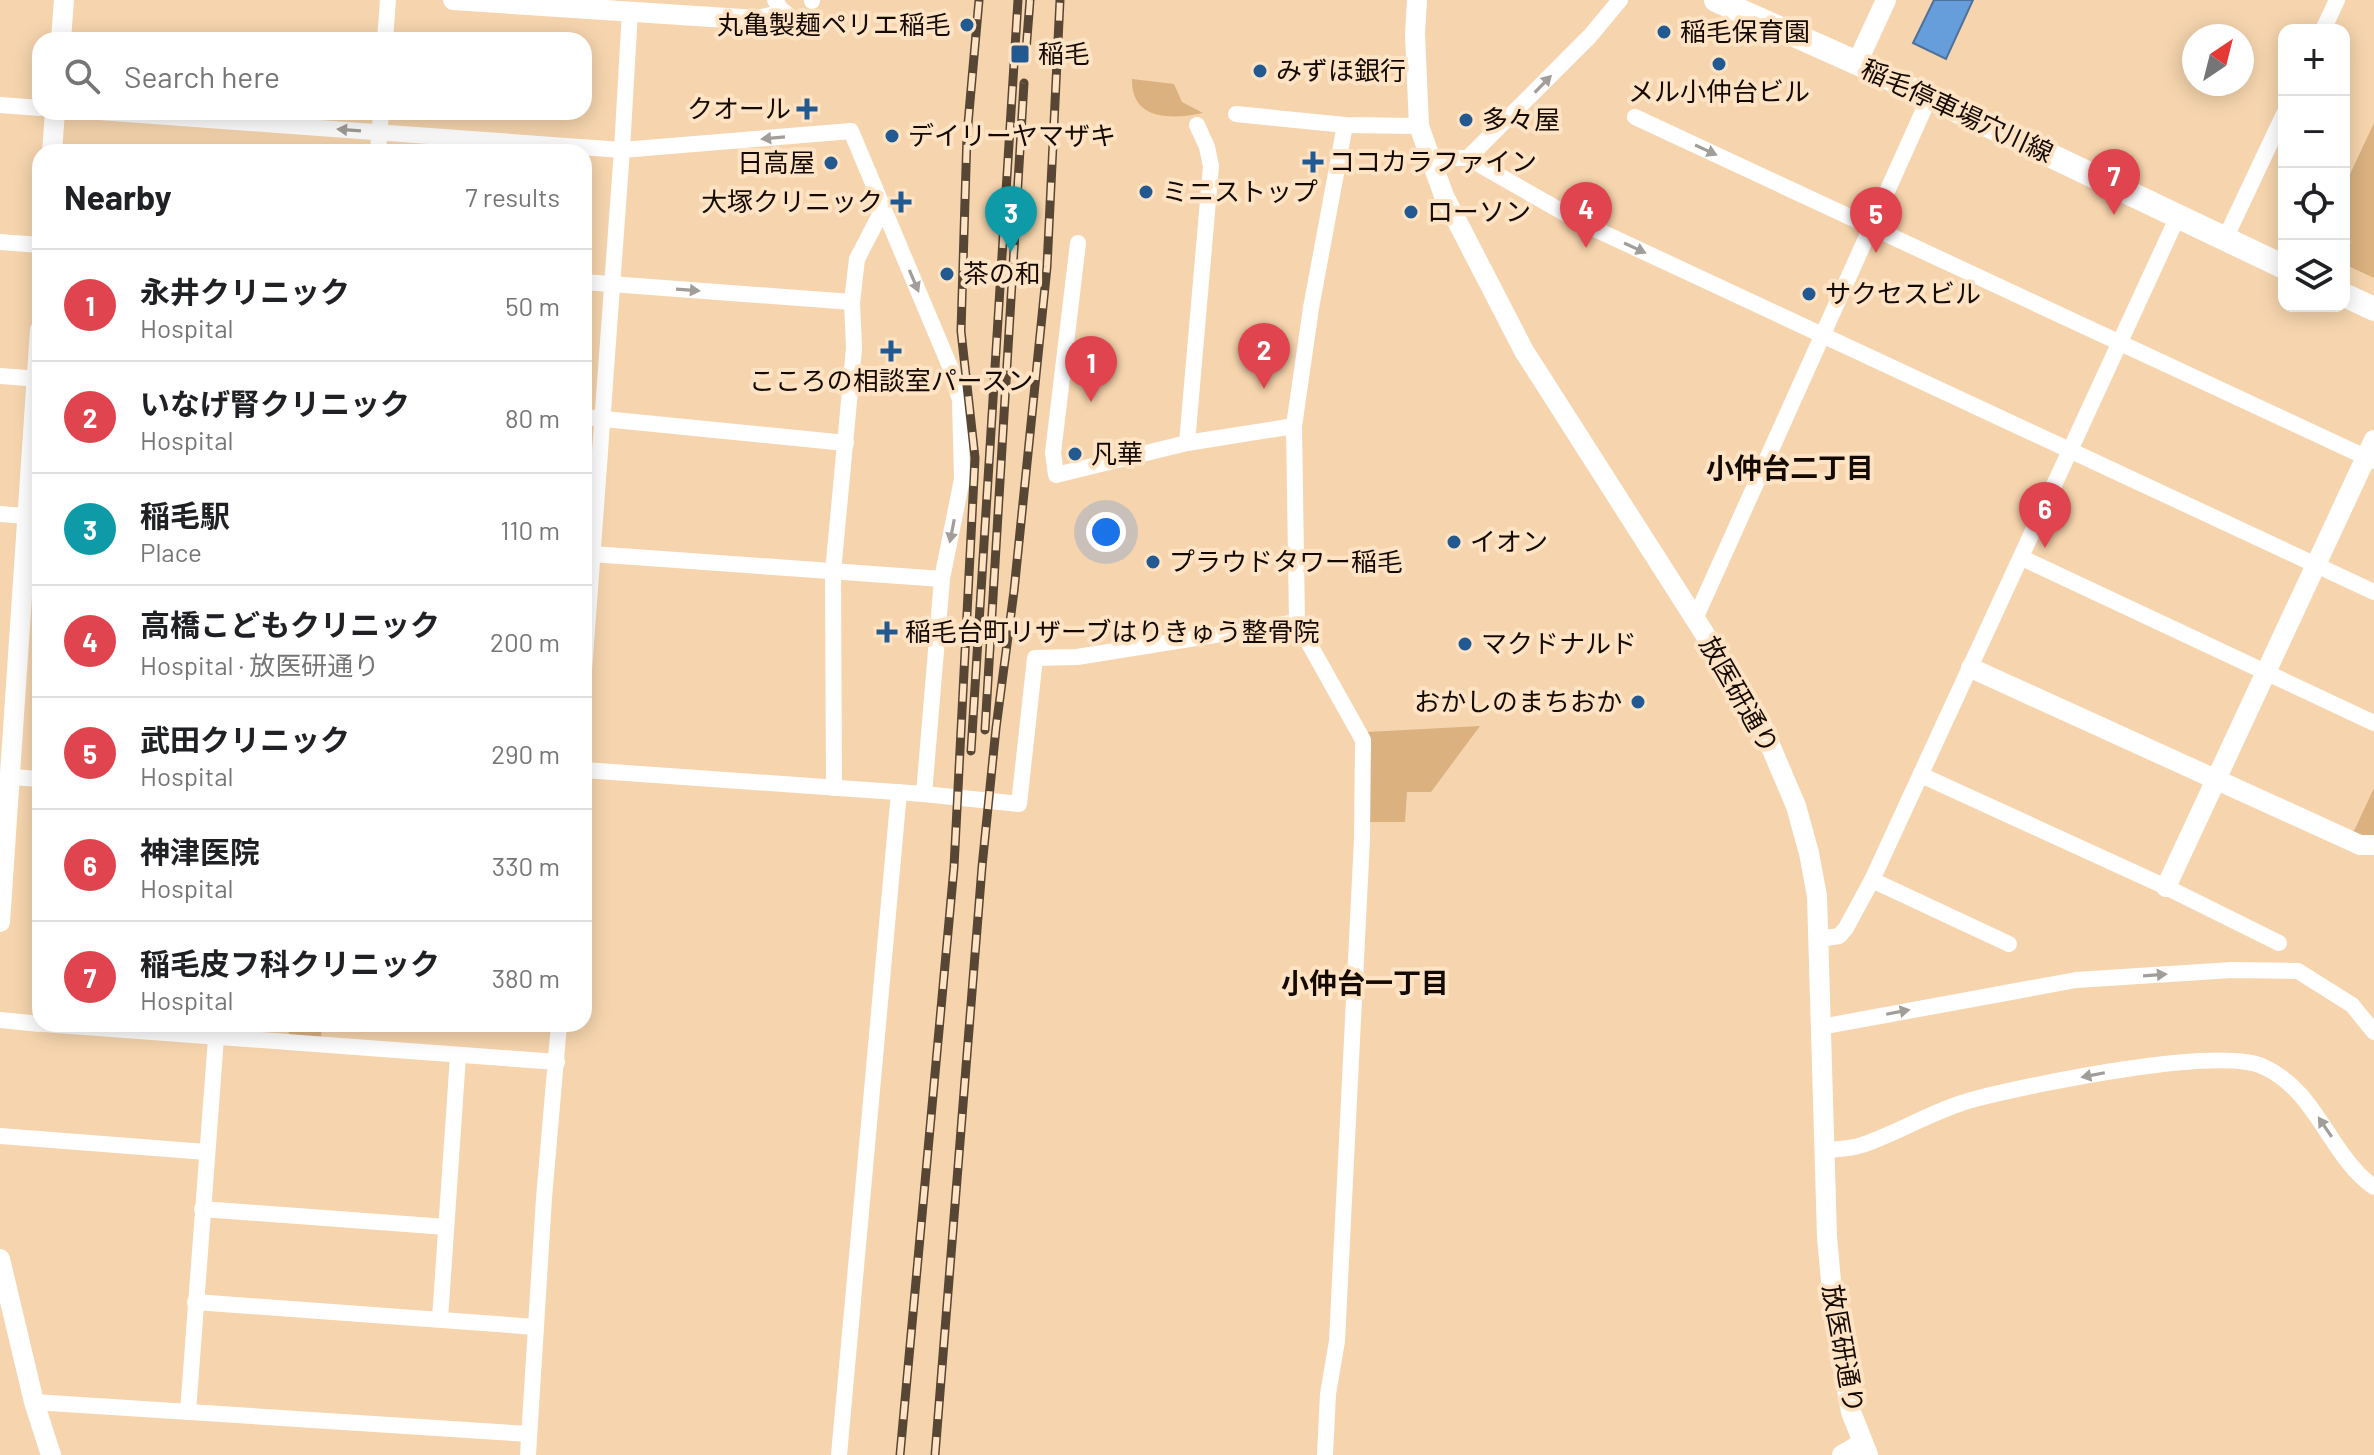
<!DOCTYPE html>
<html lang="en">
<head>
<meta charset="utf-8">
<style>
  :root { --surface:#fff; --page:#f6f6f6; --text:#202124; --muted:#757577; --line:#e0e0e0; --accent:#235991 }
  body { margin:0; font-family:Barlow,"Noto Sans JP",sans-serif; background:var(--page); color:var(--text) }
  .controls { position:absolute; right:24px; top:24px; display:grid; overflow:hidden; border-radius:16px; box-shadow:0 4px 20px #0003 }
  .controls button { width:72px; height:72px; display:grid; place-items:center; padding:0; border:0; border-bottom:2px solid var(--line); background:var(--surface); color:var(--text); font:40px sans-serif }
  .compass { position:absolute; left:2182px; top:24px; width:72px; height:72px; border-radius:50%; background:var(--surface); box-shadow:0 4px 20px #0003; rotate:35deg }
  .you { position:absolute; left:1106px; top:532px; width:28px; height:28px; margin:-20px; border:6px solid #fff; border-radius:50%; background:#1a73e8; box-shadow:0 0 0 12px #1a73e833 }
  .badge { display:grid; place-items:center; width:52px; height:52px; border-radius:50%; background:var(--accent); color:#fff; font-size:26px; font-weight:700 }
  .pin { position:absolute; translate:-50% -66px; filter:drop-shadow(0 2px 4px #0008) }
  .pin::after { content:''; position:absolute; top:42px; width:28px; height:24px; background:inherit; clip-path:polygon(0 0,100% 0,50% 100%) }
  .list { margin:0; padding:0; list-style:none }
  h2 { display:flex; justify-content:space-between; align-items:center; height:104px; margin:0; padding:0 32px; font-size:34px }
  h2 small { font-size:26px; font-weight:400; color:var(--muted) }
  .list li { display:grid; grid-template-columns:52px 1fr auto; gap:24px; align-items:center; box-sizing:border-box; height:112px; padding:0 32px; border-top:2px solid var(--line) }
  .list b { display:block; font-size:30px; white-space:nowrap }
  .list p { margin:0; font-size:26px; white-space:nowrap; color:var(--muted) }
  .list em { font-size:26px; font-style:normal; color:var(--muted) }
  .icon { flex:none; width:44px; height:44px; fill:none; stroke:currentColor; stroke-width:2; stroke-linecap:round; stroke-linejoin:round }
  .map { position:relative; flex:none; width:2374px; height:1455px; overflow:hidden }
  .search { position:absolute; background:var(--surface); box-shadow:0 4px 20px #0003; left:32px; top:32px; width:560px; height:88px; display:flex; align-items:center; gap:20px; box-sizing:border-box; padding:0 28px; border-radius:24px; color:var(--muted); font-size:30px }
  .panel { position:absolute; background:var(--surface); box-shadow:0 4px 20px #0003; left:32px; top:144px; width:560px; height:888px; border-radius:24px }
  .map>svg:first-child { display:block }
  .green { fill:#dab17f }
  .water { fill:#669ddb; stroke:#4e719a; stroke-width:2 }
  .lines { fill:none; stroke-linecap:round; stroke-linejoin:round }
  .minor { stroke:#fff; stroke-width:16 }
  .tertiary { stroke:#fff; stroke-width:20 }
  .secondary { stroke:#fff; stroke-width:24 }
  .rail-casing { stroke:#584634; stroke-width:9 }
  .rail { stroke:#fee4c4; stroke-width:6; stroke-dasharray:18; stroke-linecap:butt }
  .oneway { fill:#a19d99 }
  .poi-dot { fill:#235991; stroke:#fee4c4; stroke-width:3 }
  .labels { text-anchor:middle; stroke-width:8; stroke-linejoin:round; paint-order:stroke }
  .poi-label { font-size:26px; fill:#150a01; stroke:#fee4c4; text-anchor:start }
  .street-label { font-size:26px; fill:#150a01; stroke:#fee4c4 }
  .neighbourhood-label { font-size:28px; font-weight:bold; fill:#150a01; stroke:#fee4c4 }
</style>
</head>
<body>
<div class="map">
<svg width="2374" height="1455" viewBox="0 0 2374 1455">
  <rect width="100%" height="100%" fill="#f6d5ae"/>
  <g class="green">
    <path d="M1132,79l42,5 8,18 21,11c-29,6 -72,9 -71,-34z"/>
    <path d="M2374,123v155l-30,-14v-8l7,-14 -7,-4v-51z"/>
    <path d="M1480,726l-49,66h-24l-2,30h-39l1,-90z"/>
    <path d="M2374,788v49l-15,-1 -6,-3z"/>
    <path d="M283,1024h39l-1,15 -30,-3z"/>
  </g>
  <path class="water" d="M1934,0h39l-27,59 -33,-16z"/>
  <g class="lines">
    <g class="minor">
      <path d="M775,0l9,14"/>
      <path d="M812,0v1"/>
      <path d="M2323,30l14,-30"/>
      <path d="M385,40l3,-40"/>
      <path d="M0,105l40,3"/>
      <path d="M99,112l523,38 229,-19 100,238 9,31 2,79 -20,100 -18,215"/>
      <path d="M1236,114l109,11 74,1"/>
      <path d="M1635,117l739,344"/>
      <path d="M1197,125l10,22 4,19 -24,277 107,-17"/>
      <path d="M378,152l3,-40"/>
      <path d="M1431,158h37l114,65 792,369"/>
      <path d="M1468,158l122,-122 30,-36"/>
      <path d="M2225,239l59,-125"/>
      <path d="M0,242l40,3"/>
      <path d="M1078,243l-25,210 3,22 131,-32"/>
      <path d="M584,282l268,20"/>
      <path d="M0,376l40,3"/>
      <path d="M584,417l262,26"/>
      <path d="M0,514l40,3"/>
      <path d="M592,554l350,25"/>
      <path d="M2022,558l352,165"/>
      <path d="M1695,619l234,-521"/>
      <path d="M1297,622l66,118 -1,99 -25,502 -9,53 -3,61"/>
      <path d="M584,671l38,-521 8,-139"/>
      <path d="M584,770l340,24 95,10 16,-146 42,-1 220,-35 -3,-196 17,-118 34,-183"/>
      <path d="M1921,775l245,112 113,56"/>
      <path d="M11,777l29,2"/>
      <path d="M834,788l-1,-216 21,-224 -2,-46 5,-43 26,-50"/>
      <path d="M1872,880l137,64"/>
      <path d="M1820,939l19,-3 7,-8 26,-48 306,-664"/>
      <path d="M0,1020l40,4"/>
      <path d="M44,1024l513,38"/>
      <path d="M1821,1027l255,-47 156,-10 66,1 54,34 22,27"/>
      <path d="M0,1136l206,16"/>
      <path d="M1826,1150c11,-1 25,-1 36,-5 38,-13 74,-36 113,-46 54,-14 244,-54 289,-32 53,24 65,88 110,120"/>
      <path d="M202,1209l244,18"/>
      <path d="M195,1302l341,25"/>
      <path d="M440,1319l18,-263"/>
      <path d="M34,1402l495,32"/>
      <path d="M188,1412l28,-374"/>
      <path d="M528,1455l16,-257 15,-174"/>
      <path d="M839,1455l60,-663"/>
    </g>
    <g class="tertiary">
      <path d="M453,0l304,20 27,-6"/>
      <path d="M1417,0l-2,34 4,92 25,70 80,155 235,368 37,87 13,47 8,43 10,341 7,77 17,98 17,43"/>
      <path d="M61,40l3,-40"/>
      <path d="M1857,63l29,-63"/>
      <path d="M52,152l3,-40"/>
      <path d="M1971,668l389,177h14"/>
      <path d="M2166,887l208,-447"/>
      <path d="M0,922l40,-592"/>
      <path d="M0,1259l34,143 17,53"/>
      <path d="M1842,1455l21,-12"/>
    </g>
    <g class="secondary">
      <path d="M1716,0l141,63 427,204"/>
      <path d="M2344,295l30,14"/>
    </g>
    <g class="rail-casing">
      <g id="rail">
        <path d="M1026,51l4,-51"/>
        <path d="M985,730l39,-647"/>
        <path d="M971,751l47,-751"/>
        <path d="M900,1455l54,-588 21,-409 -14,-127 6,-196 12,-135"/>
        <path d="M935,1455l47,-588 14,-139 18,-137 33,-324 13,-267"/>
      </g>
    </g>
    <use href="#rail" class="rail"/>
  </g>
  <defs><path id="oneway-solid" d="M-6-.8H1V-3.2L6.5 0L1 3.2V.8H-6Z" transform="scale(2)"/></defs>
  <g class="oneway">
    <use href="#oneway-solid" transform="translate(1543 84) rotate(-46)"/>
    <use href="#oneway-solid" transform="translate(349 130) rotate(-176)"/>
    <use href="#oneway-solid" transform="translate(773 138) rotate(175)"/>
    <use href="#oneway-solid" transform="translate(1706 150) rotate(25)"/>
    <use href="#oneway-solid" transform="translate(1635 248) rotate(25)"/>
    <use href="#oneway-solid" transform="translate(914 281) rotate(67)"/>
    <use href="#oneway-solid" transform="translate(688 290) rotate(4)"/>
    <use href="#oneway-solid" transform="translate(952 531) rotate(101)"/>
    <use href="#oneway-solid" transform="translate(2155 975) rotate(-4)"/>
    <use href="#oneway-solid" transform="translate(1898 1012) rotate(-11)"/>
    <use href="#oneway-solid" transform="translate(2093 1075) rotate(169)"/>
    <use href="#oneway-solid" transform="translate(2325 1127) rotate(-124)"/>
  </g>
  <g class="poi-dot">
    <circle cx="967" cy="25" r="8"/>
    <circle cx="1664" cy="32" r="8"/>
    <rect x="1010" y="44" width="20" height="20" rx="4"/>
    <circle cx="1719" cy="64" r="8"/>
    <circle cx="1260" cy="71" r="8"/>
    <path d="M803 97h8v8h8v8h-8v8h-8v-8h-8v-8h8z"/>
    <circle cx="1466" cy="120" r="8"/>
    <circle cx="892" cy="136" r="8"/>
    <path d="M1309 150h8v8h8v8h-8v8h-8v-8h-8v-8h8z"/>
    <circle cx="831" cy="163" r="8"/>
    <circle cx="1146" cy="192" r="8"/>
    <path d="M897 190h8v8h8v8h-8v8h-8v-8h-8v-8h8z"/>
    <circle cx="1411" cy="212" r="8"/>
    <circle cx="947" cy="274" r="8"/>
    <circle cx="1809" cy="294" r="8"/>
    <path d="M887 339h8v8h8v8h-8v8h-8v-8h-8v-8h8z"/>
    <circle cx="1075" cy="454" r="8"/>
    <circle cx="1454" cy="542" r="8"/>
    <circle cx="1153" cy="562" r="8"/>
    <path d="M883 620h8v8h8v8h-8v8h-8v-8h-8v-8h8z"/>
    <circle cx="1465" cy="644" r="8"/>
    <circle cx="1638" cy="702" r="8"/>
  </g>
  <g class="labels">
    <g class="poi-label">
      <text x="951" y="34" text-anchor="end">丸亀製麺ペリエ稲毛</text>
      <text x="1680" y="41">稲毛保育園</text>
      <text x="1038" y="63">稲毛</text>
      <text x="1276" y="80">みずほ銀行</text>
      <text x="1719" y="101" text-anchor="middle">メル小仲台ビル</text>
      <text x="791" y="118" text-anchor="end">クオール</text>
      <text x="1482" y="129">多々屋</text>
      <text x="908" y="145">デイリーヤマザキ</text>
      <text x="1329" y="171">ココカラファイン</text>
      <text x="815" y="172" text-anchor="end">日高屋</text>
      <text x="1162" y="201">ミニストップ</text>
      <text x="883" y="211" text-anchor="end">大塚クリニック</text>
      <text x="1427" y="221">ローソン</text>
      <text x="963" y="283">茶の和</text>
      <text x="1825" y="303">サクセスビル</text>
      <text x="891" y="390" text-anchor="middle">こころの相談室パースン</text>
      <text x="1091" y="463">凡華</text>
      <text x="1470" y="551">イオン</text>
      <text x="1169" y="571">プラウドタワー稲毛</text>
      <text x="905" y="641">稲毛台町リザーブはりきゅう整骨院</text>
      <text x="1481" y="653">マクドナルド</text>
      <text x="1622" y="711" text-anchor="end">おかしのまちおか</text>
    </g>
    <g class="street-label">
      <text transform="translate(1957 111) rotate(25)" y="9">稲毛停車場穴川線</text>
      <text transform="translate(1739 695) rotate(60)" y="9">放医研通り</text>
      <text transform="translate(1843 1349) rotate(80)" y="9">放医研通り</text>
    </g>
    <g class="neighbourhood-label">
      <text x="1790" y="478">小仲台二丁目</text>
      <text x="1365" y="993">小仲台一丁目</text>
    </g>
  </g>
</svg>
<div class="controls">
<button>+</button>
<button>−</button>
<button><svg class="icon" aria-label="locate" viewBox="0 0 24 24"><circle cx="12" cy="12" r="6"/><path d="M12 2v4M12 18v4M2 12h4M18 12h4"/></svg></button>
<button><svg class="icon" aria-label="layers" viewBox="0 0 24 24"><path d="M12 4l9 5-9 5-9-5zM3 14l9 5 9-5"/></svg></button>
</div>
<svg class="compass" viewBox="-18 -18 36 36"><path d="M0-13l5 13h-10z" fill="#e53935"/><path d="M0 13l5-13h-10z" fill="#757577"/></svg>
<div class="you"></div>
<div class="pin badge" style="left:1091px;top:402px;background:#e0444e">1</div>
<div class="pin badge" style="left:1264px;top:389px;background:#e0444e">2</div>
<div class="pin badge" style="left:1011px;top:252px;background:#0f9aa8">3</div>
<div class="pin badge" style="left:1586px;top:248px;background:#e0444e">4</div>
<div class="pin badge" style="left:1876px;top:253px;background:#e0444e">5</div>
<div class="pin badge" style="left:2045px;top:548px;background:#e0444e">6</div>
<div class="pin badge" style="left:2114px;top:215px;background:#e0444e">7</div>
<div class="search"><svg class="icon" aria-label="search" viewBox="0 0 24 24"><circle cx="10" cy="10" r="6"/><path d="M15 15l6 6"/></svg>Search here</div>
<section class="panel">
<h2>Nearby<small>7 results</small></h2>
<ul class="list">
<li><span class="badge" style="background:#e0444e">1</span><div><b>永井クリニック</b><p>Hospital</p></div><em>50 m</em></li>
<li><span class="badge" style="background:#e0444e">2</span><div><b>いなげ腎クリニック</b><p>Hospital</p></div><em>80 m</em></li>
<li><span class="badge" style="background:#0f9aa8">3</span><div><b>稲毛駅</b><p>Place</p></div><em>110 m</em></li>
<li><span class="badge" style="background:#e0444e">4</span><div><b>高橋こどもクリニック</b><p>Hospital · 放医研通り</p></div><em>200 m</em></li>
<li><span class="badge" style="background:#e0444e">5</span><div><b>武田クリニック</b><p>Hospital</p></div><em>290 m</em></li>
<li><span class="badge" style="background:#e0444e">6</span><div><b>神津医院</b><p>Hospital</p></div><em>330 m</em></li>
<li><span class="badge" style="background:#e0444e">7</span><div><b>稲毛皮フ科クリニック</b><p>Hospital</p></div><em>380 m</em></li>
</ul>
</section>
</div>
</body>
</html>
